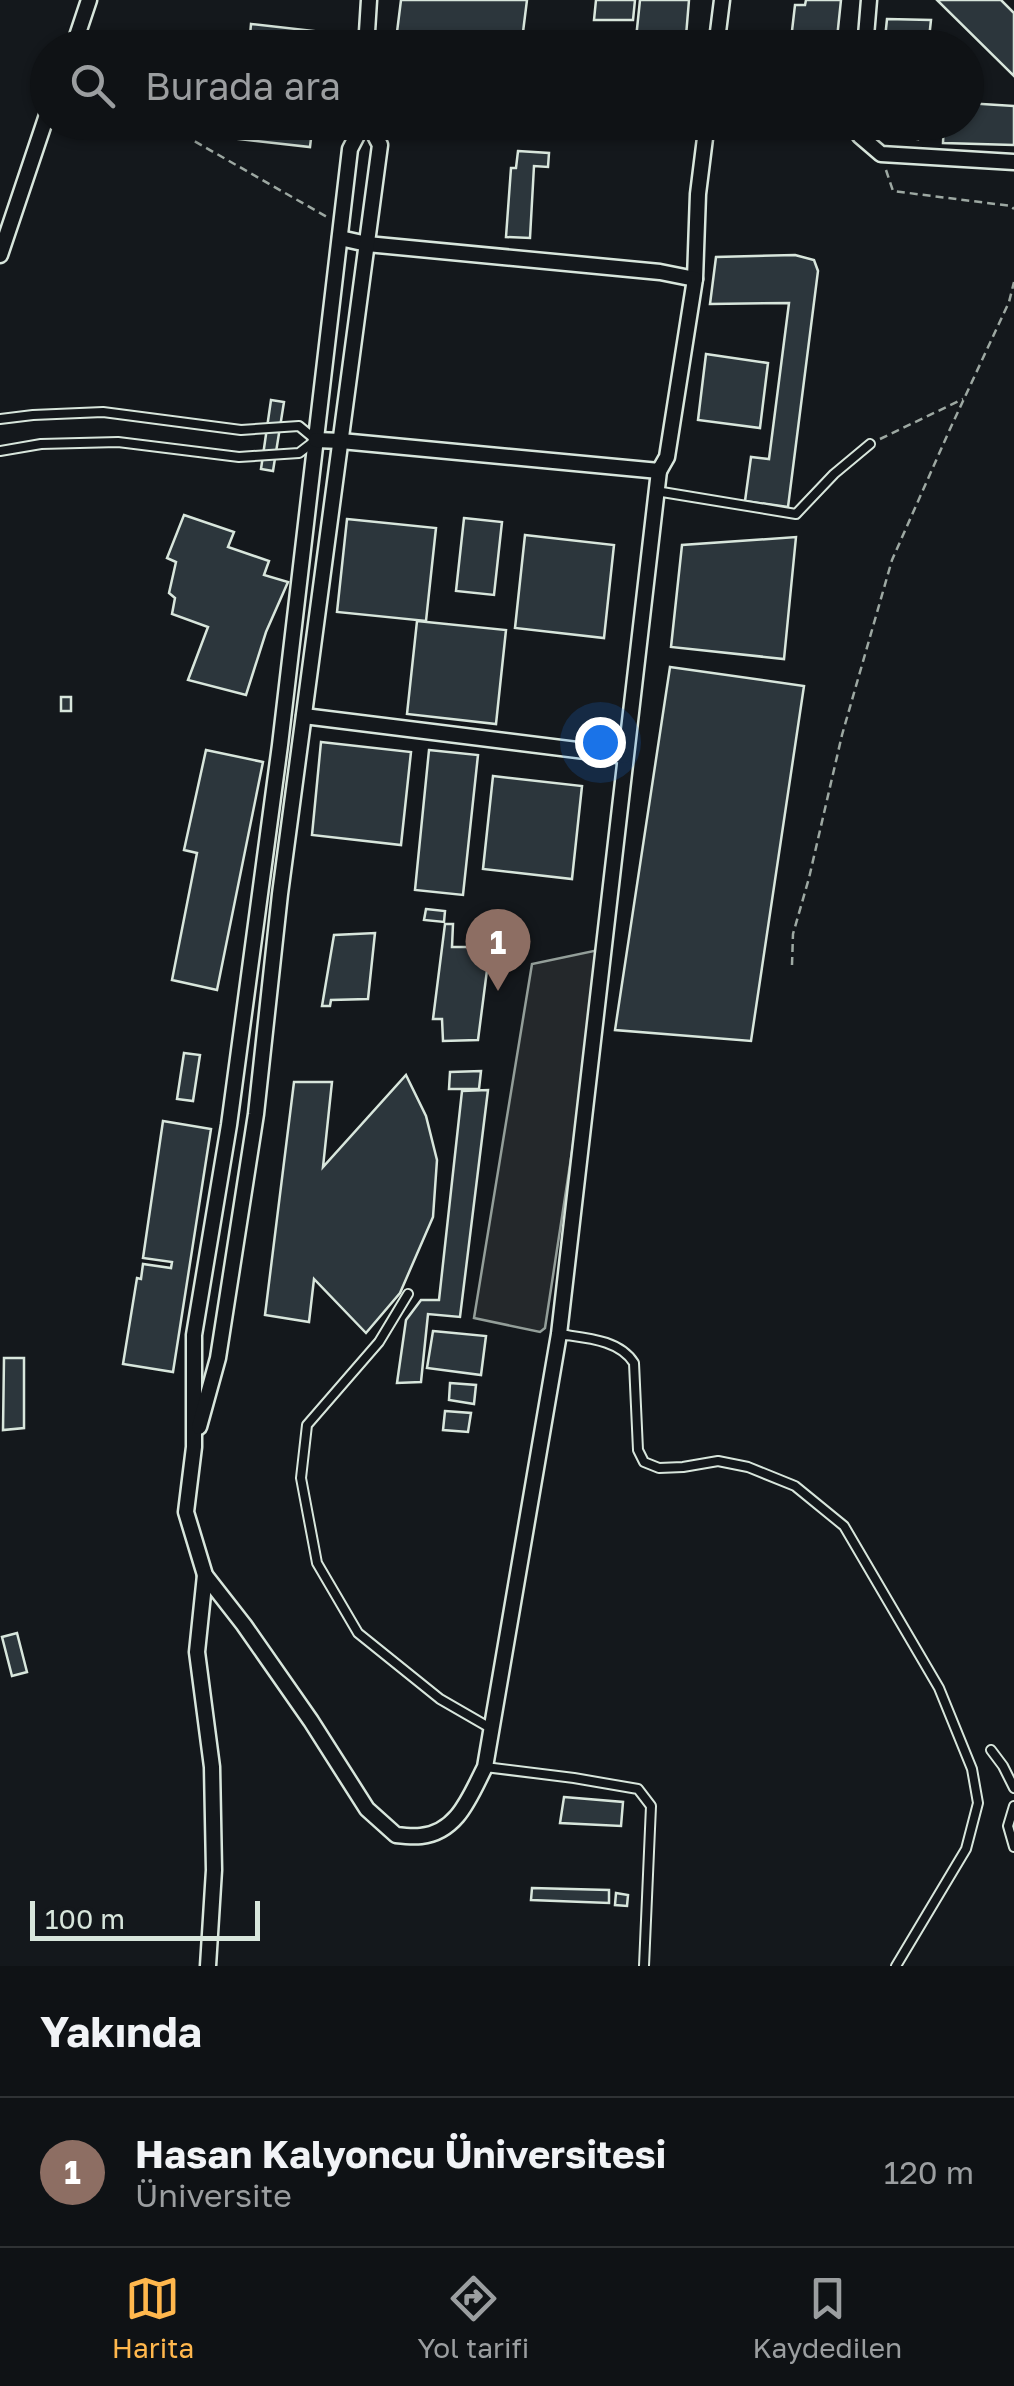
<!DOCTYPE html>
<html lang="tr">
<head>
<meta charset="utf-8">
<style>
  :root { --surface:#0f1215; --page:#181b1e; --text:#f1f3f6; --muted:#9b9ea0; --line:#2f3234; --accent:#ffb74d }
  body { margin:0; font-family:"Golos Text",sans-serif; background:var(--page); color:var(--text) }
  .scale { position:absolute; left:30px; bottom:25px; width:230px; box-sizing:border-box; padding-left:10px; border:5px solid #d8e6dc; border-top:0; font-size:28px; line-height:35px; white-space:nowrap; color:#d8e6dc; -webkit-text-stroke:8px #14181c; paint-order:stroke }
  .you { position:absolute; left:600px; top:742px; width:35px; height:35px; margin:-25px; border:8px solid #fff; border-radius:50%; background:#1a73e8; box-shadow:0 0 0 15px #1a73e833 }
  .badge { display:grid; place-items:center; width:65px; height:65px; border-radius:50%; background:var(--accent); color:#fff; font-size:32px; font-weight:700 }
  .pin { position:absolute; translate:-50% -82px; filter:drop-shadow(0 2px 5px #0008) }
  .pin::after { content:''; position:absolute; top:52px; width:35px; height:30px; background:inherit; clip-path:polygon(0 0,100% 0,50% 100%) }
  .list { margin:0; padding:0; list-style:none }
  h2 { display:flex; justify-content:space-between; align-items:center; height:130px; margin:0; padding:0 40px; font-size:42px }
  h2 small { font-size:32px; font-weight:400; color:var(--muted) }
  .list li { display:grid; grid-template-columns:65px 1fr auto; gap:30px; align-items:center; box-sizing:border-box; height:150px; padding:0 40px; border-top:2px solid var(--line) }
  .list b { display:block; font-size:38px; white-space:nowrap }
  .list p { margin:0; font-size:32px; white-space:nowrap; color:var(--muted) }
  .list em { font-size:32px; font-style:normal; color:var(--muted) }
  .icon { flex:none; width:55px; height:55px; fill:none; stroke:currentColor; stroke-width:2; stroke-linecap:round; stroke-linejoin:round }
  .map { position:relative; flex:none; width:1014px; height:1966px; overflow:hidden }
  .search { position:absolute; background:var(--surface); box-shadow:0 2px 8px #0004; left:30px; right:30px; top:30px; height:110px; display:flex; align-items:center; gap:25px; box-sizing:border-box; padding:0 35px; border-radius:55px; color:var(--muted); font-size:38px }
  .sheet { height:280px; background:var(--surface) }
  nav { display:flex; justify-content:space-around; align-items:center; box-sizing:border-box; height:140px; border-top:2px solid var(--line); background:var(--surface); font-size:28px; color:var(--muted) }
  nav a { display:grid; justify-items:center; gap:5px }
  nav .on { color:var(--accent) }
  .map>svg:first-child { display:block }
  .parking { fill:#24282b; stroke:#939e99; stroke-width:2.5 }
  .building { fill:#2c363c; stroke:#d8e6dc; stroke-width:2.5 }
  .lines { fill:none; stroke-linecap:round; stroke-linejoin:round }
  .service-casing { stroke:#d8e6dc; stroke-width:12 }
  .minor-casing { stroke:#d8e6dc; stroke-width:19 }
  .path { stroke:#9da8a2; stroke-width:2.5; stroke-dasharray:8 5; stroke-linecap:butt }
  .service { stroke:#14181c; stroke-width:8 }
  .minor { stroke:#14181c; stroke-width:14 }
</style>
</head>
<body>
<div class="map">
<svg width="1014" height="1966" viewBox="0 0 1014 1966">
  <rect width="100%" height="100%" fill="#14181c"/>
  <path class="parking" d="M603,949l-58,379 -5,4 -66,-14 58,-354z"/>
  <g class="building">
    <path d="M401,0h126l-6,48h-126z"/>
    <path d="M596,0h39l-2,20h-39z"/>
    <path d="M640,0h49l-4,48h-50z"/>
    <path d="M806,0h35l-5,48h-46l5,-43h10z"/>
    <path d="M937,0h64l13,13v63z"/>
    <path d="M887,19l44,1 -3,28h-44z"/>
    <path d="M251,24l72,8 -2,16h-72z"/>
    <path d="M612,43v5h-25v-4z"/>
    <path d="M966,103l48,3v39l-71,-2 1,-21h22z"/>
    <path d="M240,122h73l-3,25 -72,-8z"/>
    <path d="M877,122h43l-2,17 -42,-6z"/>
    <path d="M518,151l31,2 -1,14 -14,-1 -4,72 -24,-1 5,-69h5z"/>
    <path d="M795,255l19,5 4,11 -30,236 -43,-6 6,-44 18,2 20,-156 -79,1 6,-47z"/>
    <path d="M706,354l62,9 -8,65 -62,-8z"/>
    <path d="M271,400l13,2 -11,69 -12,-2z"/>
    <path d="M184,515l50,17 -6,15 41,14 -5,14 24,7 -22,50 -20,63 -58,-15 20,-53 -36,-13 3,-16 -6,-5 7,-31 -9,-4z"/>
    <path d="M464,518l38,4 -8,73 -38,-4z"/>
    <path d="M347,519l89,9 -10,93 -89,-9z"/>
    <path d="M525,535l89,10 -10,93 -89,-10z"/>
    <path d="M796,537l-12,122 -113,-12 11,-102z"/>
    <path d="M417,621l89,9 -10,94 -89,-10z"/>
    <path d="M670,667l134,19 -53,355 -136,-11z"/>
    <rect x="61" y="697" width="10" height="14"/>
    <path d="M321,742l90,10 -10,93 -89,-10z"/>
    <path d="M206,750l57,12 -46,228 -45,-10 25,-127 -13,-3z"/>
    <path d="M429,750l49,5 -15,140 -48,-5z"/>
    <path d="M493,776l89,10 -10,93 -89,-10z"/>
    <path d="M426,909l19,2 -1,11 -20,-2z"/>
    <path d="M445,924h8l-1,23h38l-12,93 -35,1 -1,-22h-9z"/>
    <path d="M375,933l-7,66 -37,1 -1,6h-8l12,-71z"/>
    <path d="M184,1053l16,2 -7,46 -16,-2z"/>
    <path d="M481,1071l-2,18h-30l1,-17z"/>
    <path d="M406,1075l20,41 11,44 -4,57 -33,76 -34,40 -52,-54 -5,43 -44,-7 29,-233h38l-9,85z"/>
    <path d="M488,1090l-28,227 -32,-3 -7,68 -24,1 9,-63 15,-20h18l23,-209z"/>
    <path d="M163,1121l48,8 -38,243 -50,-8 14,-86 4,1 2,-15 28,4 1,-6 -29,-4z"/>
    <path d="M433,1331l53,5 -5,39 -54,-7z"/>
    <path d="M4,1358h20v70l-21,2z"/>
    <path d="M450,1383l26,2 -2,19 -25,-4z"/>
    <path d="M445,1411l26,2 -3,19 -25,-2z"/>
    <path d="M17,1633l10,39 -15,4 -10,-39z"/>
    <path d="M564,1797l59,5 -2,24 -61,-3z"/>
    <path d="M532,1888l77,2v13l-78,-3z"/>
    <path d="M616,1893l12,2 -1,11 -12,-1z"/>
  </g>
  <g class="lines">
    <g class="service-casing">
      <g id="service">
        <path d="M0,419l33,-4 70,-3 138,18 58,-4 17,14 -17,13 -60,4 -121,-15 -77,2 -41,7"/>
        <path d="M656,491l140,23 38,-40 36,-30"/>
        <path d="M408,1294l-29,48 -72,83 -6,53 16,85 41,70 82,66 52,30"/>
        <path d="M559,1334c25,4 60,5 75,29l4,87 6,12 15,6 24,-1 35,-6 30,6 47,19 49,40 95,162 33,81 6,34 -12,46 -70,117"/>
        <path d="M991,1750l12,16 11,22"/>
        <path d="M485,1767l89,11 64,11 13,17 -7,160"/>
        <path d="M1014,1806l-6,20 6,21"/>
      </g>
    </g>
    <g class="minor-casing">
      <g id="minor">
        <path d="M73,48l16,-48"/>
        <path d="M366,48l3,-48"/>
        <path d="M716,48l6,-48"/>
        <path d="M865,48l4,-48"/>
        <path d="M364,122l-14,27 -70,596 -51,380 -35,210v112l-8,65 19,63 39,50 67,96 56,88 29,26c8,1 17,2 25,1 37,-4 49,-40 64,-69l74,-433 100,-863"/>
        <path d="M861,122l-1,14 21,18 133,8"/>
        <path d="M0,255l48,-143"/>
        <path d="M695,279l3,-85 9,-72"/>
        <path d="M316,440l25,1 318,30 8,-14 28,-178 -35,-7 -293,-28 -27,-6"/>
        <path d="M304,716l321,40"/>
        <path d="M199,1427l19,-69 38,-244 24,-220 100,-749 -12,-23"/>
        <path d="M205,1575l-8,77 15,115 2,103 -6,96"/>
      </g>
    </g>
    <g class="path">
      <path d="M161,122l166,95"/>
      <path d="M886,170l7,21 118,15 3,3"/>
      <path d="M880,439l83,-40"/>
      <path d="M792,965l1,-31 16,-56 33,-143 50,-175 58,-131 59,-127 5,-20"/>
    </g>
    <use href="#service" class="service"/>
    <use href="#minor" class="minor"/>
  </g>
</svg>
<div class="scale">100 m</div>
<div class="you"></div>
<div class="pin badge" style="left:498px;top:991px;background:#8d6e63">1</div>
<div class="search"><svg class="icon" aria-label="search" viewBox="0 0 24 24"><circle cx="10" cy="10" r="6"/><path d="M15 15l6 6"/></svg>Burada ara</div>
</div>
<section class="sheet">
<h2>Yakında<small></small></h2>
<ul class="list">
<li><span class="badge" style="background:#8d6e63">1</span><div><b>Hasan Kalyoncu Üniversitesi</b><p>Üniversite</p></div><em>120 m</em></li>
</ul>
</section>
<nav>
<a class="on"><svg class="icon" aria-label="map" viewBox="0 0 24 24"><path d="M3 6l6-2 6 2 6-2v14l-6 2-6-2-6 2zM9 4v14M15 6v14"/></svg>Harita</a>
<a><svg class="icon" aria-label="directions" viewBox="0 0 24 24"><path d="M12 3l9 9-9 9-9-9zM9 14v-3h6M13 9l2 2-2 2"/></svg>Yol tarifi</a>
<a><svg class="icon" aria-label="saved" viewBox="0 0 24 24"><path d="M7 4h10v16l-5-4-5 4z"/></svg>Kaydedilen</a>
</nav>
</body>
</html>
